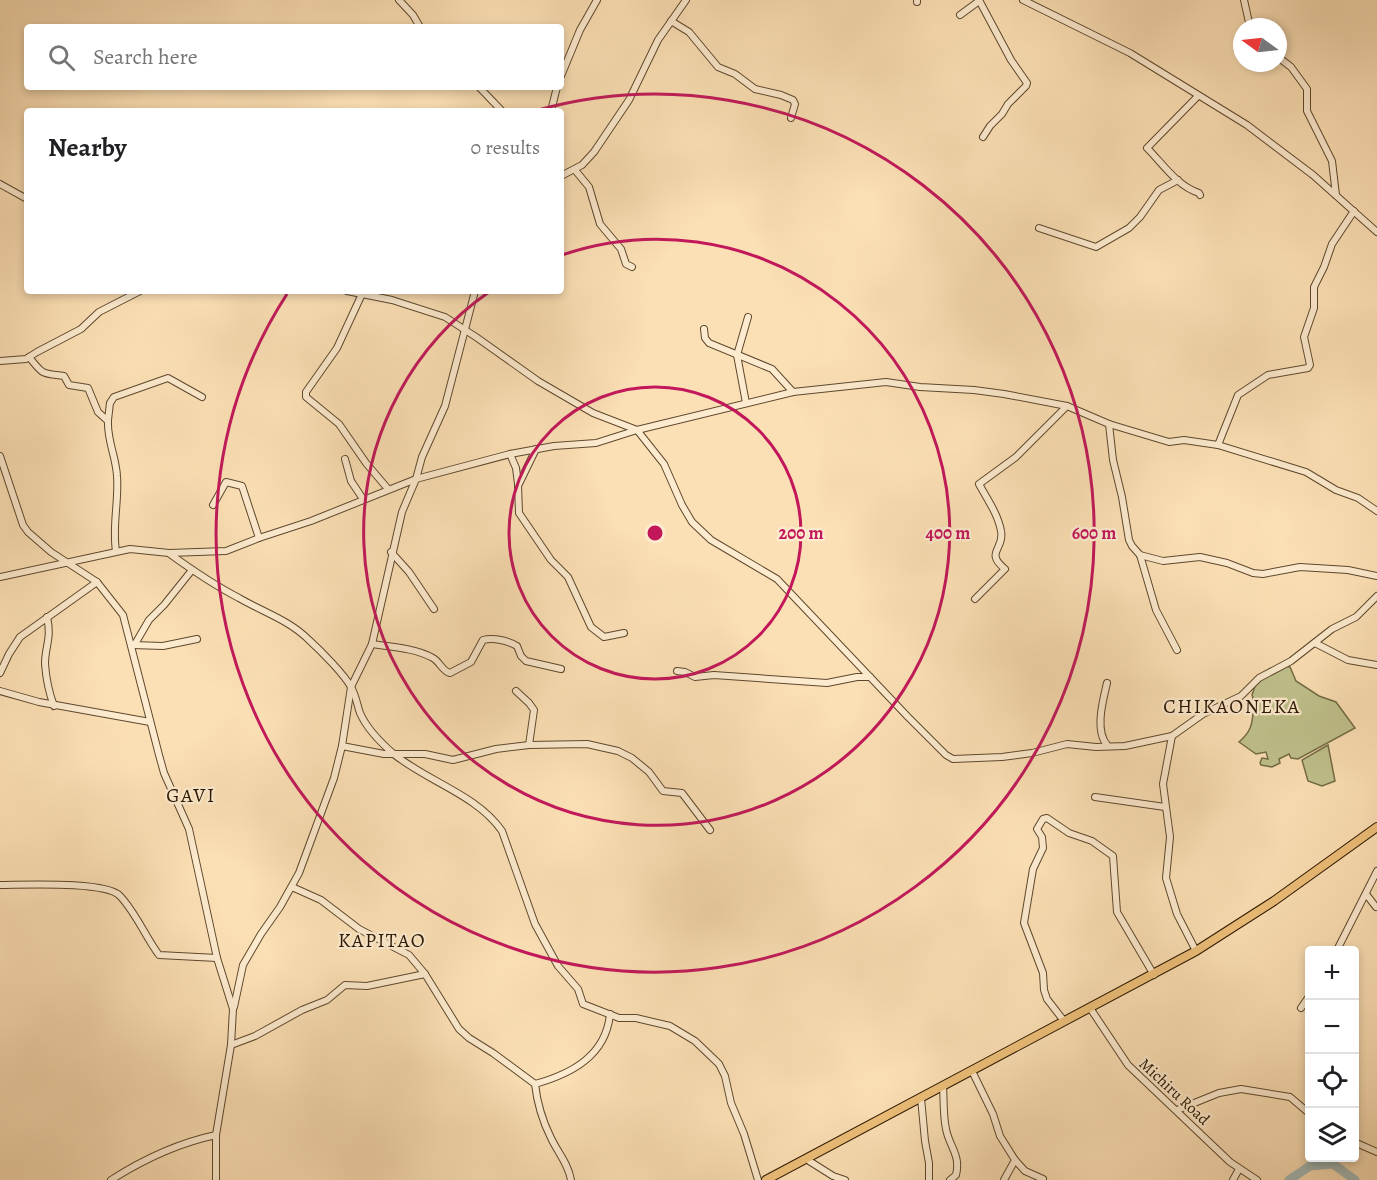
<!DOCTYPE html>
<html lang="en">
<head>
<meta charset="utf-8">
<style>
  :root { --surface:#fff; --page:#f6f6f6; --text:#202124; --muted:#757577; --line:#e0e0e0 }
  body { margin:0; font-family:Alegreya,serif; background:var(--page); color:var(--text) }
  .controls { position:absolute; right:18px; bottom:18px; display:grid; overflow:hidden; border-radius:6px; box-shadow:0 3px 9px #0003 }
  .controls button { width:54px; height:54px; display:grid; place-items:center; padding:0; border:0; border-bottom:2px solid var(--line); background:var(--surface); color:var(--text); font:30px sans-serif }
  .compass { position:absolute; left:1233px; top:18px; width:54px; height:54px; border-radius:50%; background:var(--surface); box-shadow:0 3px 9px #0003; rotate:285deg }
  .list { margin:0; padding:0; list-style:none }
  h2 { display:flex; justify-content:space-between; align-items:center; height:78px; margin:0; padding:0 24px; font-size:26px }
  h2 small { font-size:20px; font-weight:400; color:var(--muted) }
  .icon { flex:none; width:33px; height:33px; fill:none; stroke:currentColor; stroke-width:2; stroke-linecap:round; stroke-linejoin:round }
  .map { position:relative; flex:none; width:1377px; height:1180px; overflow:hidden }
  .search { position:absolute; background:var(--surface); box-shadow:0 3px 9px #0003; left:24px; top:24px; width:540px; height:66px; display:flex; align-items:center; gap:15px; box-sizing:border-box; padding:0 21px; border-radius:6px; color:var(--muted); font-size:22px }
  .panel { position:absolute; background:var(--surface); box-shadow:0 3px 9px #0003; left:24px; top:108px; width:540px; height:186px; border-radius:6px }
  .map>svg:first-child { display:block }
  .green { fill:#c0c28d; stroke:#746c46; stroke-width:1.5 }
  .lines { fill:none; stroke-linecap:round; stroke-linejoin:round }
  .river { stroke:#a4bab9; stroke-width:9 }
  .minor-casing { stroke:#5e482d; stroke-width:8 }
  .major-casing { stroke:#291500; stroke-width:10 }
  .minor { stroke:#fdebcf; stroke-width:6 }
  .major { stroke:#eec07a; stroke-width:8 }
  .ring { fill:none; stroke:#c2185b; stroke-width:3 }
  .labels { text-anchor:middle; stroke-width:4.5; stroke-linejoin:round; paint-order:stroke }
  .street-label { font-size:16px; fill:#291500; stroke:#fdebcf }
  .quarter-label { font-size:20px; letter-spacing:1.5px; fill:#291500; stroke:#fdebcf }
  .centre { fill:#c2185b; stroke:#fdebcf; stroke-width:3 }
  .ring-label { font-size:18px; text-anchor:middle; font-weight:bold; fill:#c2185b; stroke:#fdebcf; stroke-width:4.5; stroke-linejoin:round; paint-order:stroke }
</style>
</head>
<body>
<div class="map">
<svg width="1377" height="1180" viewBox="0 0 1377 1180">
  <rect width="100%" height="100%" fill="#fce0b5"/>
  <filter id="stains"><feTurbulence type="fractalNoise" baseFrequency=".00333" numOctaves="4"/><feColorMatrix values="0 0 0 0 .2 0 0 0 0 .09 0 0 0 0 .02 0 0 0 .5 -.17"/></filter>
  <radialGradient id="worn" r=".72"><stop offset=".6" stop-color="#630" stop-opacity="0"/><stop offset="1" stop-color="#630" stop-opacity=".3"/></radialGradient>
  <g class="green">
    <path d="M1285,666l5,1 6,14 23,15 17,6 19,26 -57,31 -7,-1 -2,-4 -10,5 1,4 -8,4 -11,-2 -1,-2 2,-5 6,1 -2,-7 -10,2 -17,-12c3,-3 8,-7 10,-12 4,-6 6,-29 3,-35l5,-15z"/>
    <path d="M1328,745l7,36 -13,5 -14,-5 -6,-21z"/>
  </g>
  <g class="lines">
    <path class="river" d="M1289,1180l21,-14 23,-2 22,16"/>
    <g class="minor-casing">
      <g id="minor">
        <path d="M399,0l14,15 7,12"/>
        <path d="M917,0v2"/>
        <path d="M979,0l32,60 16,23 -1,3 -18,18 -6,10 -12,12 -7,11"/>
        <path d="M1023,0l107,53 117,72 66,50 64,57"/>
        <path d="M1244,0l6,27"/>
        <path d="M960,15l19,-14"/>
        <path d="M671,21l18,11 29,35 17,7 20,15 26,6 12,5 2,4 -4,14"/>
        <path d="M1278,57l13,10 16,22v22l25,50 4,34"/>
        <path d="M561,76l19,-46 17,-30"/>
        <path d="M479,87l23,24"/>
        <path d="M1198,96l-51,52c16,16 30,38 52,45l1,2"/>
        <path d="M551,111l6,-24"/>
        <path d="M575,170l14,17 11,37 21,25 5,15 6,3"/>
        <path d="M561,176l21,-11 12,-13 35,-52 29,-60 28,-40"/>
        <path d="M0,184l27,15"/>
        <path d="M1039,228l57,19 33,-19 11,-11 19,-27 19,-10"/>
        <path d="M347,291l45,9 53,17 31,20 62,44 55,32 44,17 27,34 18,41 10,17 19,18 66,39 131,138 38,38 7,4 49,-2 30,-4 35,-9 29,3 29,-1 47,-10 31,-22 38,-18 18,-18 32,-17 41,-32 24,-12 21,-21"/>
        <path d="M362,294l-25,54 -31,44v5l33,27 27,39 22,26"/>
        <path d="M704,329l1,9 4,5 63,26 21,23"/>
        <path d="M29,357c15,19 13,16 35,19l5,9 19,3 10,24 10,9c-1,19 8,36 9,55 2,25 -5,50 -1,75"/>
        <path d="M0,361l26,-2 11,-7 44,-23 18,-17 41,-21"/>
        <path d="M746,403l-9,-48 11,-38"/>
        <path d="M108,420l2,-17 4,-6 54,-19 34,19"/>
        <path d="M1109,424l4,36 9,37 7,43 3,6 8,9 16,55 21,40"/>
        <path d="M1218,445l20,-50 30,-20 40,-7 2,-3 -6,-28 10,-29v-21l10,-20 8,-23 22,-33"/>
        <path d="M510,454l6,14 2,16 1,29 32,47 17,17 23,50 13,10 20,-4"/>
        <path d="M0,456l23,69 5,7 23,20 46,30 26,33 36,140 5,18 25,56 28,129 16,51 -2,36 -15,90v45"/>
        <path d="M345,459l6,22 12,18"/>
        <path d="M519,484l17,-35"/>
        <path d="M213,505l13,-23 16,4 17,52"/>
        <path d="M391,552l18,20 25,37"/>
        <path d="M170,554c22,16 44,31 69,44 24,14 50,22 70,42 12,11 35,34 42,47 5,8 6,18 9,26 7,16 22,31 35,42 34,27 82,40 107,76l33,93 23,42 20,23 5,15 36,14h17l34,8 25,15 24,23 6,12 6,27 13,31 14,46"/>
        <path d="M1140,555l23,6 37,-4 27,6 26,10 10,1 37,-7 48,3 29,6"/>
        <path d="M0,577l130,-28 39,4 57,-2 33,-13 52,-17 105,-42 94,-25 44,-8 42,-3 41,-13 156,-38 93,-10 34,5 54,3 30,4 63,12 42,18 60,18 15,-2 34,5 88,27 30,18 22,8 19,13"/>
        <path d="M975,599l30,-30c-21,-17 0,-20 -4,-38 -3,-17 -14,-32 -22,-47l37,-27 51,-51"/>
        <path d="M47,617c5,21 -2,29 -2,47 1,13 4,29 9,42"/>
        <path d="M1315,643l33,17 29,5"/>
        <path d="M135,644l14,-24 15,-15 28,-35"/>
        <path d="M372,644c19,3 43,4 61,14 7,4 9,13 17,15l21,-11 12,-22c11,-3 25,1 34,6l4,10 5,5 35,8"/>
        <path d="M132,645l31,1 34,-7"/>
        <path d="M677,671l8,1 10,5 19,-2 113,8 30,-6h13"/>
        <path d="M0,673l9,-19 11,-17 77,-55"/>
        <path d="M1107,683c-4,17 -13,49 1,63"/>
        <path d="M0,691l39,11 111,20"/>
        <path d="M516,691l13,12 5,7 -5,35"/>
        <path d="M1172,736l-9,48 7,53 -4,41 11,36 19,37"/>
        <path d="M342,746l42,8h41l28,6 43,-11 33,-4 58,-1 31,7 14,7 17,14 14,19 19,2 28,37"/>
        <path d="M1095,797l70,10"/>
        <path d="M0,885c23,0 106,-4 120,11 16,17 25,40 39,59l58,3"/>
        <path d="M292,887l29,13 38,29 50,26 16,19 34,55 10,9 24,15 42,31c2,18 8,38 16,54 7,15 17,25 20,42"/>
        <path d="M1366,894l10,13"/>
        <path d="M1337,950l40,-79"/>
        <path d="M234,1007l9,-42 18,-31 19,-27 19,-34 35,-95 8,-32 9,-59 21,-43 30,-132 14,-33 6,-22 23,-51 30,-115"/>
        <path d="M1090,1008l38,57 102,97 27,18"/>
        <path d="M1301,1008l9,-13"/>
        <path d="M1064,1021l-17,-22 -3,-9 -1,-17 -19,-50 9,-54 10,-21 -1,-11 -5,-8 6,-10 4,-1 22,15 23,8 21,15 4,56 37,63"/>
        <path d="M231,1045l24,-9 47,-26 25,-10 18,-15 22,1 58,-12"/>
        <path d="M972,1071l21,43 7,22 15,24 -11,20"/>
        <path d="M535,1084c36,-10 71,-28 75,-70"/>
        <path d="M943,1086c1,14 0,29 3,43 3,17 15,26 10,46l-6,5"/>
        <path d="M921,1098l4,43 4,22v17"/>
        <path d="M1177,1110l42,-17 22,-4 49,8 20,17"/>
        <path d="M1354,1142l23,10"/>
        <path d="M806,1159l27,17 12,4"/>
        <path d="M1015,1160l10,11 18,8"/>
        <path d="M111,1180c33,-21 67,-37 105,-45"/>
        <path d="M1233,1180l6,-11"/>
      </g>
    </g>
    <g class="major-casing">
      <path id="major" d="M766,1180l430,-229 78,-50 103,-74"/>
    </g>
    <use href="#minor" class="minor"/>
    <use href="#major" class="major"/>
  </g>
  <g class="ring">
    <circle cx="655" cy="533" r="146"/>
    <path d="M562 255A293 293 0 1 1 489 292"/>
    <path d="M538 110A439 439 0 1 1 287 294"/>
  </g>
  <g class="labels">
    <g class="street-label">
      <text transform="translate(1175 1091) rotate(43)" y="6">Michiru Road</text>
    </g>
    <g class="quarter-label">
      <text x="1232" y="713">CHIKAONEKA</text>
      <text x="191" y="802">GAVI</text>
      <text x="382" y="947">KAPITAO</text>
    </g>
  </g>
  <circle cx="655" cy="533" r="9" class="centre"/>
  <g class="ring-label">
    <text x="801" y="539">200 m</text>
    <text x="948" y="539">400 m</text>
    <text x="1094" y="539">600 m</text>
  </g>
  <rect width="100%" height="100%" filter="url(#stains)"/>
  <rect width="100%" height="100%" fill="url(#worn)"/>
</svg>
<div class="controls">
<button>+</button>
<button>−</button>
<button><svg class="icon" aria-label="locate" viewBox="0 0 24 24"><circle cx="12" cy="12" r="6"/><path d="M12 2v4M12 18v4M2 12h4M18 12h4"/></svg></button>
<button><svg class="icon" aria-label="layers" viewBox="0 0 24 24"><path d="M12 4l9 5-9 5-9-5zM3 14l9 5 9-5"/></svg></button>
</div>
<svg class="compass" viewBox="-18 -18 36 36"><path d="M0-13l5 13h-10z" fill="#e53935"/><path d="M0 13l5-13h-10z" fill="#757577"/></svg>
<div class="search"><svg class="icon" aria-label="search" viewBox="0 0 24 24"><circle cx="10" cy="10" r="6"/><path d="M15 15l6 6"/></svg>Search here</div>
<section class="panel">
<h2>Nearby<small>0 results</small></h2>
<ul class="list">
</ul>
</section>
</div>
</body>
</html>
